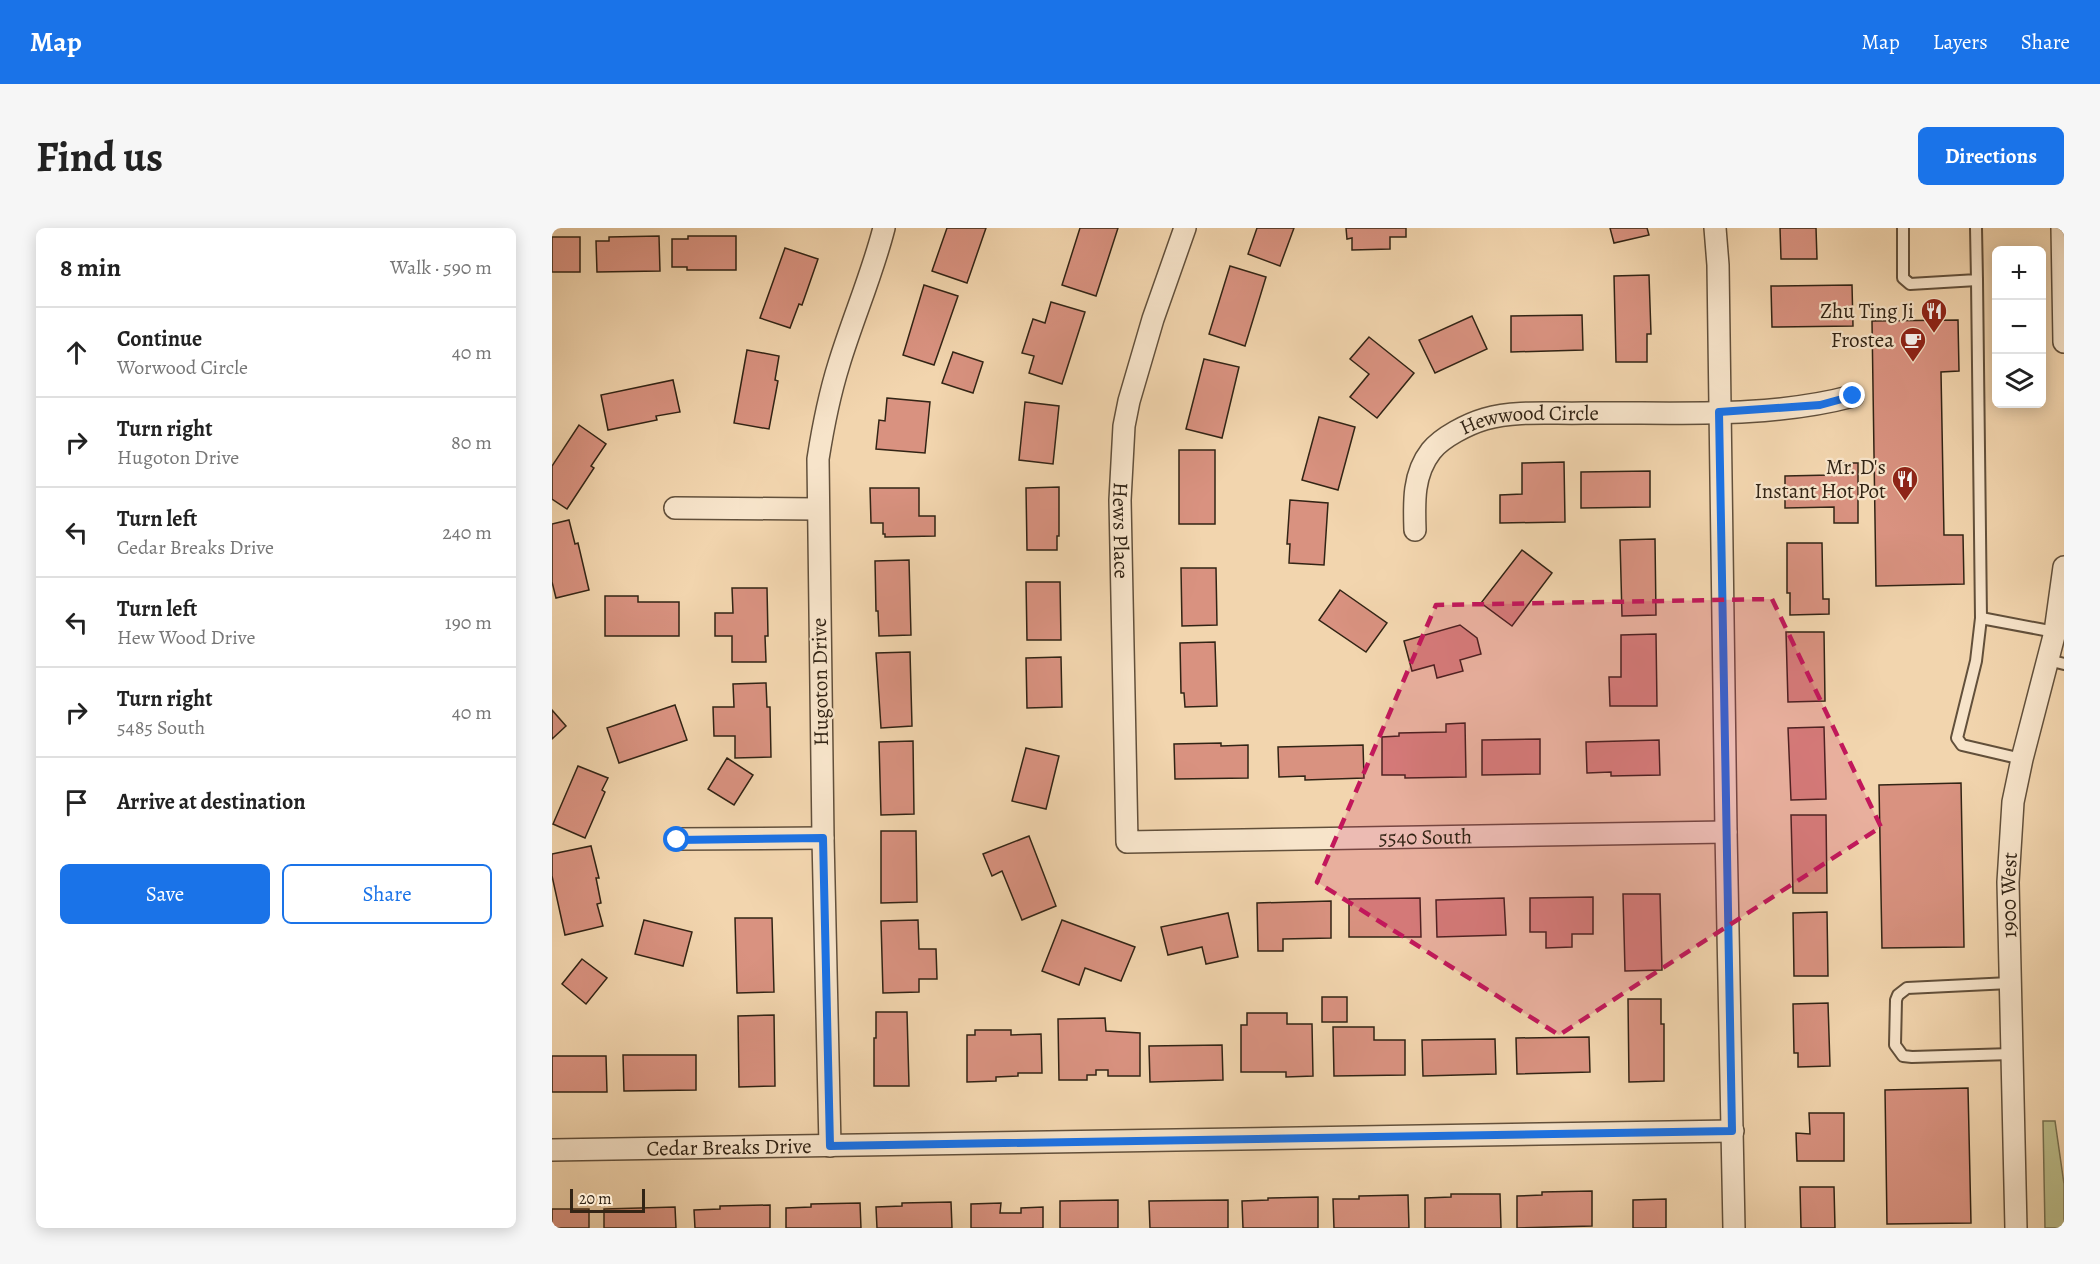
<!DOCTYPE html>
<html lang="en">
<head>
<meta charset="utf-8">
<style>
  :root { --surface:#fff; --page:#f6f6f6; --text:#222; --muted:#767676; --line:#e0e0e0; --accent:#1a73e8 }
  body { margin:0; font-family:Alegreya,serif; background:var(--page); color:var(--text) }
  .controls { position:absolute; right:18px; top:18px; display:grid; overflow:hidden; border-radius:9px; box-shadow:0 3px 15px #0003 }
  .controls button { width:54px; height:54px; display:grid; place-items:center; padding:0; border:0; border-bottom:2px solid var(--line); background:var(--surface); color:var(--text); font:30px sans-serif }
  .scale { position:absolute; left:18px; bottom:15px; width:75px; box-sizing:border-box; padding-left:6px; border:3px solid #322415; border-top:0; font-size:16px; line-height:21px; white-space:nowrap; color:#322415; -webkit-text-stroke:4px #f7e4ca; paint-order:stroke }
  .stop { position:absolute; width:18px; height:18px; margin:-14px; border:4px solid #1a73e8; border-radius:50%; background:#fff }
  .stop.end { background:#1a73e8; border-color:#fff; box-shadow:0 2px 6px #0008 }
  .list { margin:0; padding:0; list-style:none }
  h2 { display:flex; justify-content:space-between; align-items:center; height:78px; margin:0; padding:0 24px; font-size:26px }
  h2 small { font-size:20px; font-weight:400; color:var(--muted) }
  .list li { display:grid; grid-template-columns:39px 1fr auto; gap:18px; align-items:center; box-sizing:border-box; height:90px; padding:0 24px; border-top:2px solid var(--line) }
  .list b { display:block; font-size:22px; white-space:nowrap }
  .list p { margin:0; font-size:20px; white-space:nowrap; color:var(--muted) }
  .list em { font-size:20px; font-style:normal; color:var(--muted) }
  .actions { display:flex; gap:12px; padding:18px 24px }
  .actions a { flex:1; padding:14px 0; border:2px solid var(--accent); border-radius:9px; text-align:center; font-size:21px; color:var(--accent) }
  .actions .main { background:var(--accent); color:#fff }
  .icon { flex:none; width:33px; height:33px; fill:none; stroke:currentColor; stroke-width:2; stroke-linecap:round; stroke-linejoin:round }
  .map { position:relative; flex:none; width:1512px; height:1000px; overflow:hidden; border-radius:9px }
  header { display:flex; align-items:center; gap:36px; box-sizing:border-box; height:84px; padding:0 30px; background:var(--accent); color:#fff }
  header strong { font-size:28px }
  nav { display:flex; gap:33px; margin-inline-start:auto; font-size:21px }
  .intro { display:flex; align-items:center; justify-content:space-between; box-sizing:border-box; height:144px; padding:0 36px }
  h1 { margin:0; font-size:42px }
  .button { padding:15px 27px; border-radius:9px; background:var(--accent); color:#fff; font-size:21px; font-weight:700 }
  main { display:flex; gap:36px; padding:0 36px }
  aside { flex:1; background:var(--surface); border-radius:9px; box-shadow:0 3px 15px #0003 }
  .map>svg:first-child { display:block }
  .green { fill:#bbbd8a; stroke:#767050; stroke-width:1.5 }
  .building { fill:#d99280; stroke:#322415; stroke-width:1.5 }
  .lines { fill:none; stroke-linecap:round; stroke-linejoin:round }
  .lane-casing { stroke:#62503b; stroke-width:14 }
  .street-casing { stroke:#62503b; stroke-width:24 }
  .lane { stroke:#f7e4ca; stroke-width:10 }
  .street { stroke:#f7e4ca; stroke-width:21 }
  .route { stroke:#1a73e8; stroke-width:8 }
  .marked { fill:#c2185b; fill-opacity:0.2; stroke:#c2185b; stroke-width:4.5; stroke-dasharray:12 8; stroke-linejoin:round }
  .labels { text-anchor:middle; stroke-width:4.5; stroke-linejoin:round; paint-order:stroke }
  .poi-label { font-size:21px; fill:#322415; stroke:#f7e4ca; text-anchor:end }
  .street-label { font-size:21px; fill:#322415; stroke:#f7e4ca }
</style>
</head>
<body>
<header>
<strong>Map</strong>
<nav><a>Map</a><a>Layers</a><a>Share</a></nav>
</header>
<div class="intro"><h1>Find us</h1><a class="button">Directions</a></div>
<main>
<aside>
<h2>8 min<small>Walk · 590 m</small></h2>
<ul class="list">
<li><svg class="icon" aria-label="ahead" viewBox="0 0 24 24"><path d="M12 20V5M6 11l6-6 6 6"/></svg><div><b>Continue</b><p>Worwood Circle</p></div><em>40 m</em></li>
<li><svg class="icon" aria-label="right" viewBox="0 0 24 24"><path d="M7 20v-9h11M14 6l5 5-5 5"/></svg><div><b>Turn right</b><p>Hugoton Drive</p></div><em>80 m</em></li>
<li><svg class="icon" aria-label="left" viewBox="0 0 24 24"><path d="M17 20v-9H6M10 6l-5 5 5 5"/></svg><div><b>Turn left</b><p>Cedar Breaks Drive</p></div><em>240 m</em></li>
<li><svg class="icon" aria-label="left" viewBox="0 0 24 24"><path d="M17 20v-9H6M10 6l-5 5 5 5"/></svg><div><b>Turn left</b><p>Hew Wood Drive</p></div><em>190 m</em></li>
<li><svg class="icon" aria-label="right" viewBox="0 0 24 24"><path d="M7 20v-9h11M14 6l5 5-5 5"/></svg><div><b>Turn right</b><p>5485 South</p></div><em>40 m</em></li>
<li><svg class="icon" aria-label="arrive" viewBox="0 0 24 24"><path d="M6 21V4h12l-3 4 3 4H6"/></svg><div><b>Arrive at destination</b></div></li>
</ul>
<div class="actions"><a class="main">Save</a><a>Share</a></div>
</aside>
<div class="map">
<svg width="1512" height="1000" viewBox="0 0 1512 1000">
  <rect width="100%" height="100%" fill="#f2d5ae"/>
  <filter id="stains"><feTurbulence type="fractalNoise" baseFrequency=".00333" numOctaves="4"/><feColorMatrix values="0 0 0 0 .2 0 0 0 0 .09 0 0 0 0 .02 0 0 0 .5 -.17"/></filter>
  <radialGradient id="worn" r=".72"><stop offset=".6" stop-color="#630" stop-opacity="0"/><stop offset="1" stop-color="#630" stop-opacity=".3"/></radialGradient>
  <path class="green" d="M1491,893h12l9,63v44h-19z"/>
  <g class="building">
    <path d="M395,0h39l-19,55 -35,-12z"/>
    <path d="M528,0h38l-22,68 -34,-11z"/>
    <path d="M705,0h37l-14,38 -32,-12z"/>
    <path d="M794,0h60v9h-16v12l-38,1v-12l-5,1z"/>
    <path d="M1058,0h37l2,7 -35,8z"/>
    <path d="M1228,0h36l1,31h-36z"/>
    <path d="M107,8l1,35 -63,1 -1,-31h13v-4z"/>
    <path d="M136,8h48v34h-49v-3h-15v-28h16z"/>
    <rect x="0" y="9" width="28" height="35"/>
    <path d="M233,20l33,11 -16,46 -3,-1 -9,24 -30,-10z"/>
    <path d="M678,38l36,11 -21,69 -36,-12z"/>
    <path d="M1097,47l2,59h-4v28h-31l-2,-86z"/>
    <path d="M372,57l34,11 -24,69 -31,-10z"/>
    <path d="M1300,57l1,41 -81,1 -1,-41z"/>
    <path d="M499,74l34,10 -23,72 -33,-11 5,-17 -12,-3 11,-34 12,4z"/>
    <path d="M1030,87l1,35 -72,2v-36z"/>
    <path d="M920,88l15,33 -52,24 -16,-33z"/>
    <path d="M1406,92l1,51 -18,1 3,163h19l1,49 -88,2 -4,-265z"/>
    <path d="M817,109l45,36 -37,45 -27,-21 19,-23 -19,-15z"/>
    <path d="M195,122l32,6 -4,24 3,1 -9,48 -35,-6z"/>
    <path d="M401,124l30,10 -10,31 -31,-10z"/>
    <path d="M652,131l35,8 -17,71 -36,-9z"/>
    <path d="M121,152l7,32 -24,4 1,4 -49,10 -7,-35z"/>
    <path d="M335,170l43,4 -5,51 -49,-4 3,-29 6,1z"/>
    <path d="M473,174l34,4 -6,58 -34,-4z"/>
    <path d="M767,189l36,10 -17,63 -36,-10z"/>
    <path d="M27,197l27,19 -15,22 3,2 -27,41 -15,-10v-33z"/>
    <rect x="627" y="222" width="36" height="74"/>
    <path d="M1012,234l1,60 -65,1v-28l22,-1v-31z"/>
    <path d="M1279,235h27v60h-24v-16l-49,1v-32l46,-1z"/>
    <path d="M1098,243v36l-69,1v-36z"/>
    <path d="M507,259v49h-2v14h-30l-1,-62z"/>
    <path d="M318,260h49v28h16v20l-50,1v-3h-2v-11h-12z"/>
    <path d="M738,272l38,3 -4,62 -35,-2 1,-19h-3z"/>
    <path d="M17,292l6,24 3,-1 11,47 -33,8 -4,-16v-58z"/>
    <path d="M1103,311l1,76 -34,1 -2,-76z"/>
    <path d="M1235,315h35l1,56h6v15l-39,1v-22h-3z"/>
    <path d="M970,322l30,23 -40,53 -31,-23z"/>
    <path d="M357,332l2,75 -32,1 -1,-25h-2l-1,-50z"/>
    <path d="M629,340h35l1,57 -35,1z"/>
    <path d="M474,354h34l1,58h-34z"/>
    <path d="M180,360h35l1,48h-3l1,26h-34v-26h-17v-23h18z"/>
    <path d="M788,362l47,33 -21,29 -47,-32z"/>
    <path d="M53,368h33v6h41v34h-74z"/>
    <path d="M908,397l17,13 4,16 -21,6 3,11 -26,7 -3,-13 -22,6 -8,-30z"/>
    <path d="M1234,404h38l1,69 -37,1z"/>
    <path d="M1104,406l1,72h-47l-1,-29h12v-42z"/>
    <path d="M663,414l2,64 -32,1 -1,-14h-3l-1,-50z"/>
    <path d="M358,424l2,74 -31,2 -5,-75z"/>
    <path d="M509,429l1,50 -35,1 -1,-50z"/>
    <path d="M214,455l1,24h3l1,50 -36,1v-22h-21l-1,-29h21l-1,-23z"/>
    <path d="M123,477l12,35 -68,23 -12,-35z"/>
    <path d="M0,482l14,16 -14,13z"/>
    <path d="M913,495l1,54 -61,1v-3h-23v-38l17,-1v-3l47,-1v-8z"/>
    <path d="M1272,499l2,72 -35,1 -3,-72z"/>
    <path d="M988,511v35l-58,1v-35z"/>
    <path d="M1107,512l1,35 -49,1v-4l-24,1 -1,-31z"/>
    <path d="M361,513l1,73 -33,1 -2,-73z"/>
    <path d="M669,515v3l27,-1v33l-73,1 -1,-35z"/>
    <path d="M811,517l1,33 -59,2v-4l-26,1 -1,-30z"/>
    <path d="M474,520l33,8 -13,53 -34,-8z"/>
    <path d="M175,530l26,17 -19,30 -26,-16z"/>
    <path d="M26,538l30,12 -6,12 3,2 -20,46 -32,-14z"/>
    <path d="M1409,555l3,164 -82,1 -3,-163z"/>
    <path d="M1239,587h35l1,78h-34z"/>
    <path d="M329,603h35l1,71 -36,1z"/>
    <path d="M477,608l27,70 -34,14 -20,-49 -10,5 -9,-22z"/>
    <path d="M39,618l8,32h-3l5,25 -4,1 6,22 -38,9 -13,-59v-22z"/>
    <path d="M1071,666h37l2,76 -37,1z"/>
    <path d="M1041,669v37h-21v13l-26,1v-16h-16v-34z"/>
    <path d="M868,670l1,39h-72v-38z"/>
    <path d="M952,670l2,37 -69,2 -1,-37z"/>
    <path d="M779,673v37l-48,1v12h-25l-1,-48z"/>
    <path d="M1275,684l1,64h-34l-1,-63z"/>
    <path d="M676,685l10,44 -32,7 -4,-17 -34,8 -7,-28z"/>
    <path d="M183,690h37l2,74 -37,1z"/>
    <path d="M92,692l48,12 -9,34 -48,-12z"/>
    <path d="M366,692l1,29h17l1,30h-18v13l-36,1 -2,-72z"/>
    <path d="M510,692l73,27 -14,34 -36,-13 -6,17 -37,-14z"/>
    <path d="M30,731l25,19 -21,26 -24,-20z"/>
    <rect x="770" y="769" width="25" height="25"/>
    <path d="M1076,771h33v25h3v57l-35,1z"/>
    <path d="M1276,775l2,63 -32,1v-14h-4l-1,-49z"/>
    <path d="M324,784h31l2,74h-35v-48h2z"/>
    <path d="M695,785h40v11h25l1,52 -27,1v-5h-45v-47h6z"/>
    <path d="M222,787l1,71 -36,1 -1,-71z"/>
    <path d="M553,790l1,13 34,2v43h-32v-6h-12v5h-9v5h-28l-1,-61z"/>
    <path d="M781,799h41v13h31v35l-71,1z"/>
    <path d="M423,802h36v5l30,-1 1,39h-24v3l-22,1v4l-29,1v-47h8z"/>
    <path d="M1037,809l1,35 -73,2 -1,-36z"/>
    <path d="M943,811l1,35 -73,2 -1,-36z"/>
    <path d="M670,817l1,35 -73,2 -1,-36z"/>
    <path d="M71,827h73v35l-72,1z"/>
    <path d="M0,828h54l1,36h-55z"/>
    <path d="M1416,860l3,135 -84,1 -2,-134z"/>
    <path d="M1257,885h35v48h-47l-1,-28 14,1z"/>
    <path d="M1248,959h34l1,41h-34z"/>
    <path d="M1040,963v35l-75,2v-32l25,-1v-3z"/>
    <path d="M899,966h49l1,34h-76v-30l26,-1z"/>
    <path d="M856,967l1,33h-75l-1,-29h26v-3z"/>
    <path d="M766,969v31h-75l-1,-27 26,-1v-2z"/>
    <path d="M1114,971v29h-33v-28z"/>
    <path d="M566,972v28h-58v-27z"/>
    <path d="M676,972v28h-78l-1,-27z"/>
    <path d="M399,974l1,26h-75l-1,-21 26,-1v-3z"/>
    <path d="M308,975l1,25h-75v-20l25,-1v-3z"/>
    <path d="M449,975l-1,10h21v-5l22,-1v21h-72v-24z"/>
    <path d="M218,977v23h-75l-1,-18 26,-1v-3z"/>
    <path d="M123,979l1,21h-72v-19z"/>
    <rect x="0" y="981" width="37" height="19"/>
  </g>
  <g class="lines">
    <g class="lane-casing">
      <g id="lane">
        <path d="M1351,0v50l7,6 67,-4 -1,-52"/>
        <path d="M1425,52l4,338 -5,43 -19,77 5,7 60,14"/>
        <path d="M1429,390l74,14"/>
        <path d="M1496,432l16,4"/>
        <path d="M1458,755l-103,5 -9,7 -2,5 -1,45 8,11 9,1 100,-3"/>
      </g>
    </g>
    <g class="street-casing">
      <g id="street">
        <path id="s1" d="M633,0l-32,91 -24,82 -5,25 -4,74 7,342 599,-10"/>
        <path d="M1163,0l3,37 8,567 8,396"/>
        <path d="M1510,0l2,114"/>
        <path d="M123,280l142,1"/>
        <path id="s2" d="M863,302c-1,-28 -2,-56 16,-79 11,-14 37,-27 54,-32 32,-9 68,-5 100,-6 89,-1 182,6 268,-17"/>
        <path d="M125,611l146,-1"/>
        <path d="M278,918l-7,-308 -5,-379c5,-32 11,-63 21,-95 14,-46 33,-89 45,-136"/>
        <path id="s3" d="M0,922l1181,-19"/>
        <path id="s4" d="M1464,1000l-8,-346 5,-80 9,-43 33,-127 9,-65"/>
      </g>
    </g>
    <use href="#lane" class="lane"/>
    <use href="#street" class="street"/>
  </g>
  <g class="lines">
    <path class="route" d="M125,612l146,-2 7,308 902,-15 -13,-719 101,-7 33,-9"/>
  </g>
  <path class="marked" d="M1220,371l109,228 -322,208 -242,-153 119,-277z"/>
  <defs>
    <g id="restaurant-pin" transform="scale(1.35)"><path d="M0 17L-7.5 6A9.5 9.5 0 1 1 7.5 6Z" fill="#8f2418" stroke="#f7e4ca"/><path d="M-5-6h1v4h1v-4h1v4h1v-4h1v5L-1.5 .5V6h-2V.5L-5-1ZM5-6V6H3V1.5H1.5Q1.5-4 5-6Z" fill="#fff"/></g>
    <g id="cafe-pin" transform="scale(1.35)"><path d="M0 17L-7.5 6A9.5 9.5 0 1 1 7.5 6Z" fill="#8f2418" stroke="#f7e4ca"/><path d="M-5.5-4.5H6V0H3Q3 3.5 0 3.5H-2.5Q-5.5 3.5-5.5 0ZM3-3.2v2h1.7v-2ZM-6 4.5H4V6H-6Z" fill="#fff"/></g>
  </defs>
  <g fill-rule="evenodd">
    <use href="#restaurant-pin" x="1382" y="83"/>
    <use href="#cafe-pin" x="1361" y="112"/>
    <use href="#restaurant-pin" x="1353" y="251"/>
  </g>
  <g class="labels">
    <g class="poi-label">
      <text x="1362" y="90">Zhu Ting Ji</text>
      <text x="1342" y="119">Frostea</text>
      <text x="1334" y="246">Mr. D's<tspan x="1334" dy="24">Instant Hot Pot</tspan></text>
    </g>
    <g class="street-label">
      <text dy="7" stroke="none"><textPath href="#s2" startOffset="190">Hewwood Circle</textPath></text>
      <text dy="7" stroke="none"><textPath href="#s1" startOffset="312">Hews Place</textPath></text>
      <text transform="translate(268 454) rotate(-91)" y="7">Hugoton Drive</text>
      <text dy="7" stroke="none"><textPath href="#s1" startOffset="922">5540 South</textPath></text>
      <text dy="7" stroke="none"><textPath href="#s4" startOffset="333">1900 West</textPath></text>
      <text dy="7" stroke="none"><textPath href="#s3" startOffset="177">Cedar Breaks Drive</textPath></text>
    </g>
  </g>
  <rect width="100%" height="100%" filter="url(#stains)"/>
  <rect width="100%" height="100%" fill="url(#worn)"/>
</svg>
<div class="controls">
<button>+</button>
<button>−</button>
<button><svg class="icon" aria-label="layers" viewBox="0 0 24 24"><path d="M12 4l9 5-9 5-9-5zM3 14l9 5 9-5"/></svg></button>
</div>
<div class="scale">20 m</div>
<div class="stop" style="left:125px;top:612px"></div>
<div class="stop end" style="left:1301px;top:168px"></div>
</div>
</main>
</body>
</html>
